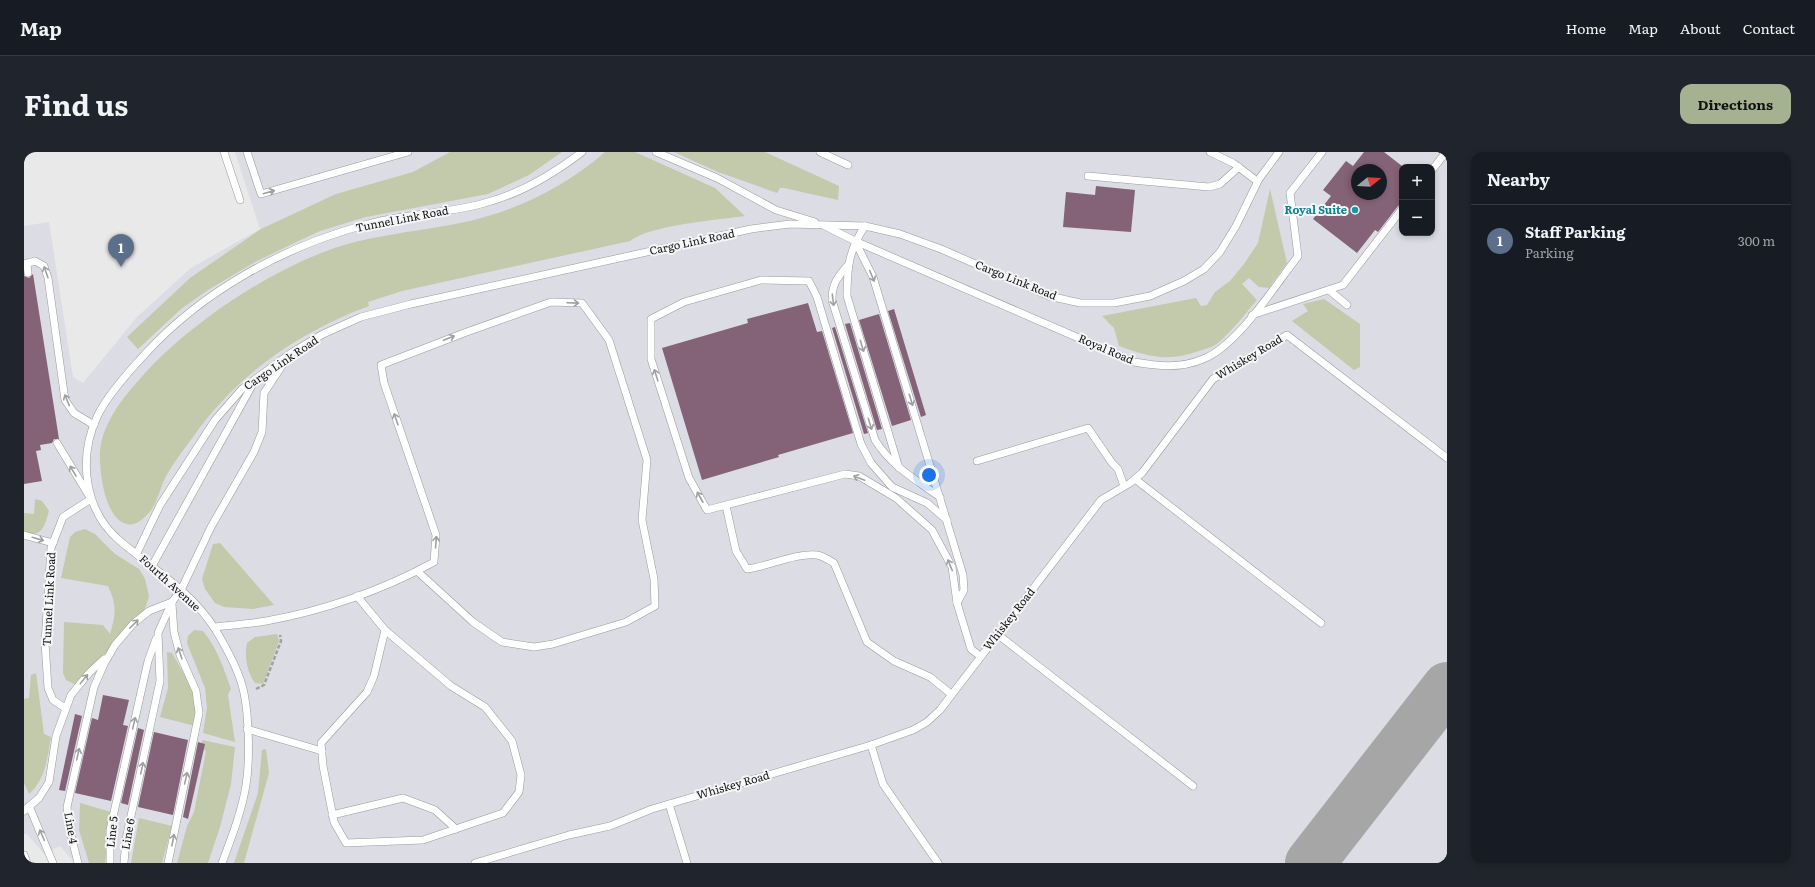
<!DOCTYPE html>
<html lang="en">
<head>
<meta charset="utf-8">
<style>
  :root { --surface:#171b24; --page:#20242c; --text:#f1f3f6; --muted:#9ea1a6; --line:#363941; --accent:#a4b291 }
  body { margin:0; font-family:Literata,serif; background:var(--page); color:var(--text) }
  .controls { position:absolute; right:12px; top:12px; display:grid; overflow:hidden; border-radius:8px; box-shadow:0 2px 6px #0003 }
  .controls button { width:36px; height:36px; display:grid; place-items:center; padding:0; border:0; border-bottom:1px solid var(--line); background:var(--surface); color:var(--text); font:20px sans-serif }
  .compass { position:absolute; left:1327px; top:12px; width:36px; height:36px; border-radius:50%; background:var(--surface); box-shadow:0 2px 6px #0003; rotate:72deg }
  .you { position:absolute; left:905px; top:323px; width:14px; height:14px; margin:-10px; border:3px solid #fff; border-radius:50%; background:#1a73e8; box-shadow:0 0 0 6px #1a73e833 }
  .badge { display:grid; place-items:center; width:26px; height:26px; border-radius:50%; background:var(--accent); color:#fff; font-size:13px; font-weight:700 }
  .pin { position:absolute; translate:-50% -33px; filter:drop-shadow(0 1px 2px #0008) }
  .pin::after { content:''; position:absolute; top:21px; width:14px; height:12px; background:inherit; clip-path:polygon(0 0,100% 0,50% 100%) }
  .list { margin:0; padding:0; list-style:none }
  h2 { display:flex; justify-content:space-between; align-items:center; height:52px; margin:0; padding:0 16px; font-size:17px }
  h2 small { font-size:13px; font-weight:400; color:var(--muted) }
  .list li { display:grid; grid-template-columns:26px 1fr auto; gap:12px; align-items:center; box-sizing:border-box; height:72px; padding:0 16px; border-top:1px solid var(--line) }
  .list b { display:block; font-size:15px; white-space:nowrap }
  .list p { margin:0; font-size:13px; white-space:nowrap; color:var(--muted) }
  .list em { font-size:13px; font-style:normal; color:var(--muted) }
  .map { position:relative; flex:none; width:1423px; height:711px; overflow:hidden; border-radius:12px }
  header { display:flex; align-items:center; gap:24px; box-sizing:border-box; height:56px; padding:0 20px; background:var(--surface); border-bottom:1px solid var(--line) }
  header strong { font-size:19px }
  nav { display:flex; gap:22px; margin-inline-start:auto; font-size:14px }
  .intro { display:flex; align-items:center; justify-content:space-between; box-sizing:border-box; height:96px; padding:0 24px }
  h1 { margin:0; font-size:28px }
  .button { padding:10px 18px; border-radius:12px; background:var(--accent); color:#111; font-size:14px; font-weight:700 }
  main { display:flex; gap:24px; padding:0 24px }
  aside { flex:1; background:var(--surface); border-radius:12px; box-shadow:0 2px 6px #0003 }
  .map>svg:first-child { display:block }
  .built { fill:#dbdce4; fill-rule:evenodd }
  .green { fill:#c3c9ab }
  .lines { fill:none; stroke-linecap:round; stroke-linejoin:round }
  .taxiway { stroke:#a6a6a6; stroke-width:50 }
  .building { fill:#846277; fill-rule:evenodd }
  .lane-casing { stroke:#999a9b; stroke-width:8 }
  .path { stroke:#a1a1a2; stroke-width:2.5; stroke-dasharray:4 2; stroke-linecap:butt }
  .lane { stroke:#fff; stroke-width:7 }
  .oneway { stroke:#a0a0a0 }
  .culture-dot { fill:#0f9aa8; stroke:#f6f6f8; stroke-width:1.5 }
  .labels { text-anchor:middle; stroke-width:4; stroke-linejoin:round; paint-order:stroke }
  .culture-label { font-size:11px; font-weight:bold; fill:#0d838f; stroke:#f6f6f8; text-anchor:end }
  .street-label { font-size:11px; fill:#121212; stroke:#f6f6f8 }
</style>
</head>
<body>
<header>
<strong>Map</strong>
<nav><a>Home</a><a>Map</a><a>About</a><a>Contact</a></nav>
</header>
<div class="intro"><h1>Find us</h1><a class="button">Directions</a></div>
<main>
<div class="map">
<svg width="1423" height="711" viewBox="0 0 1423 711">
  <rect width="100%" height="100%" fill="#e9e9ea"/>
  <path class="built" d="M211,0h1212v711h-1372l-15,-17 -16,8 -17,-20h-3v-608l25,-4 24,155 10,6 54,-66 54,-49 69,-39zM1378,15h30v66h-30zM1333,18h24v24h-24z"/>
  <g class="green">
    <path d="M426,0h112l-33,23 -41,19 -122,23 -46,14 -30,14 -33,16 -49,29 -27,19 -43,40 -11,-12 63,-59 71,-49 75,-35 77,-22z"/>
    <path d="M581,0h30l80,36 30,28c-28,4 -95,9 -115,25l-228,50 -34,11 1,4c-70,26 -133,69 -176,131 -9,12 -19,25 -27,39 -5,10 -8,23 -14,33 -5,7 -16,18 -25,15 -23,-5 -28,-55 -27,-73 3,-31 27,-58 46,-79 50,-54 138,-112 209,-130 44,-11 90,-13 133,-26 42,-12 84,-35 117,-64z"/>
    <path d="M650,0h91l74,34 -1,14 -54,-12h-4l-3,5 -59,-21z"/>
    <path d="M1246,37l17,74 -18,25 -10,-1 -10,-9 -7,6 15,16c-12,14 -24,30 -39,43 -5,4 -13,6 -19,8 -32,11 -50,6 -80,-5l-5,-18 -12,-12 94,-18 5,8 6,-1 8,-13 15,-11 14,-17 14,-21z"/>
    <path d="M1300,147l36,25v43l-6,3 -62,-49 16,-10 -5,-7z"/>
    <path d="M11,347l7,2 7,10c-4,12 -6,29 -25,20v-18l10,1z"/>
    <path d="M61,377l10,5 20,20 24,15 6,10 4,17 -5,16 -68,73 -10,-5 -3,-7 1,-51 39,3 7,9c6,-20 7,-29 -2,-48l-47,-8 9,-41 5,-5z"/>
    <path d="M196,391l54,62 -21,4 -29,-2 -9,-4 -10,-14 -3,-10 11,-35z"/>
    <path d="M170,478l9,1c14,17 21,38 28,58l-3,6 7,47 -32,-9 4,-25 -2,-20 -18,-45 1,-7z"/>
    <path d="M253,482l2,7 -16,43 -8,-1c-8,-11 -11,-27 -8,-40l8,-6z"/>
    <path d="M143,500l5,1 19,33 4,15v25l-35,-9 8,-29z"/>
    <path d="M12,521l8,61 7,3c-4,21 -5,42 -22,57l-5,-11v-84l5,-1 2,-23z"/>
    <path d="M178,588l33,7 -4,37 -11,43 -12,36h-31l10,-37 7,-14 12,-61 -4,-3z"/>
    <path d="M242,597l3,24 -25,90h-10l24,-70 4,-43z"/>
    <path d="M56,651l31,9 -6,51h-16l-10,-33z"/>
    <path d="M115,666l33,8 -10,37h-31z"/>
  </g>
  <g class="lines">
    <path class="taxiway" d="M1286,711l137,-176"/>
  </g>
  <g class="building">
    <path d="M1340,0h20l18,14v38l-4,2 -20,26 -3,-2 -18,23 -44,-34 18,-23 -8,-6 23,-29 7,5zM1333,18h24v24h-24z"/>
    <path d="M1072,34l39,4 -4,42 -68,-5 3,-35 29,3z"/>
    <path d="M9,122l26,165h-5l-2,4 -12,2 1,5 -5,1 6,30 -18,3v-208l5,2z"/>
    <path d="M784,151l9,29 5,-1 31,102 -75,22 1,2 -77,23 -40,-132 86,-25 -1,-4z"/>
    <path d="M870,157l32,106 -5,2 -33,-106z"/>
    <path d="M855,162l32,106 -19,6 -33,-106z"/>
    <path d="M826,171l32,106 -5,1 -32,-106z"/>
    <path d="M811,175l33,106 -4,1 -32,-106z"/>
    <path d="M79,543l26,5 -6,25 5,1 -17,75 -36,-8 17,-75 6,2z"/>
    <path d="M51,562l7,2 -17,75 -6,-1z"/>
    <path d="M114,576l6,2 -16,75 -7,-2z"/>
    <path d="M130,580l34,8 -15,75 -35,-8z"/>
    <path d="M174,590l7,2 -17,75 -5,-2z"/>
  </g>
  <g class="lines">
    <g class="lane-casing">
      <g id="lane">
        <path d="M200,0l16,48"/>
        <path d="M223,0l14,42 147,-42"/>
        <path d="M632,0l61,26 59,32 39,12"/>
        <path d="M796,0l28,13"/>
        <path d="M1186,0l23,11 24,18"/>
        <path d="M1408,18l14,-18"/>
        <path d="M1064,24l121,11 11,-3 19,-17"/>
        <path d="M801,74l30,15 279,121c23,4 46,7 69,-3 34,-13 72,-73 95,-103l-8,-63 32,-41"/>
        <path d="M841,74c-16,24 -18,41 -18,70l52,172"/>
        <path d="M831,89l18,36 90,298 1,15 -7,13"/>
        <path d="M0,112l11,-3 9,5 4,12 17,122 9,13 20,12"/>
        <path d="M3,112l1,9"/>
        <path d="M823,114c-10,12 -15,18 -15,34l43,140c16,26 41,40 65,57"/>
        <path d="M1305,138l18,15"/>
        <path d="M1228,163l91,-30 59,-76"/>
        <path d="M33,291l34,56 -28,18 -12,31 -6,95 3,45 5,12 12,8"/>
        <path d="M953,309l111,-33 24,35 6,6 6,17"/>
        <path d="M1111,327l186,144"/>
        <path d="M702,354l10,45 11,18c23,-3 47,-16 70,-14 6,1 12,5 17,8l33,79 27,19 36,16 21,17"/>
        <path d="M923,368l-20,-17 -35,-16 -21,-24 -10,-19 -44,-147 -8,-16 -48,-1 -77,22 -33,17v40l38,119 18,32 138,-36 14,2 37,22 36,32 20,37 5,36 14,46 9,7"/>
        <path d="M0,383l29,8"/>
        <path d="M113,401l23,-48 55,-85 27,-31 49,-36 32,-19 38,-17 50,-13 340,-75 39,-5 75,2 35,8 41,15 108,47 31,7h34l36,-7 34,-15 20,-12 16,-17 16,-26 23,-47 20,-27"/>
        <path d="M128,414l102,-184"/>
        <path d="M333,444l28,34 66,56 34,21 27,34 9,34 -2,17 -16,21 -80,27 -77,3 -12,-21 -11,-56 -2,-23 46,-51 7,-16 11,-46"/>
        <path d="M190,475c17,-2 35,-3 52,-6 57,-10 117,-31 168,-59l2,-27 -52,-152 -3,-18 83,-32 87,-31 31,1 27,37 38,120 -5,60 12,59 1,27 -29,16 -73,22 -19,3 -32,-5 -29,-20 -56,-51"/>
        <path d="M973,482l196,152"/>
        <path d="M223,577l75,22"/>
        <path d="M847,593l12,39 55,79"/>
        <path d="M645,652l18,59"/>
        <path d="M5,654l24,57"/>
        <path d="M0,659l15,-13 10,-16 7,-46 15,-41 18,-22 15,-14"/>
        <path d="M308,663l71,-17 32,12 21,19"/>
        <path d="M0,703l3,8"/>
        <path d="M54,711l-9,-36 -2,-20 27,-120 10,-23 11,-19 18,-21 16,-13 23,-9"/>
        <path d="M86,711v-33l38,-169 8,-22"/>
        <path d="M100,711l2,-24 34,-158 -2,-48 14,-31 9,-12 30,-63 43,-75 8,-20 2,-39 23,-35"/>
        <path d="M144,711l31,-150 -3,-22 -16,-36 -6,-23 -2,-28"/>
        <path d="M198,711c9,-24 20,-52 24,-78 4,-24 3,-67 -2,-92 -4,-20 -18,-46 -29,-64 -23,-37 -62,-60 -95,-88 -36,-30 -42,-83 -23,-124 9,-20 34,-48 49,-64 57,-62 137,-106 218,-128 38,-11 79,-11 117,-21 37,-9 71,-29 101,-52"/>
        <path d="M451,711l94,-28 41,-9 42,-17 219,-64 42,-15 14,-8 13,-12 161,-210 29,-17 12,-10 71,-94 74,-44 160,123"/>
      </g>
    </g>
    <path class="path" d="M232,537l8,-4 17,-44 -1,-6"/>
    <use href="#lane" class="lane"/>
  </g>
  <defs><path id="oneway-shaft" d="M-6 0H5M1.5-3L5.5 0L1.5 3" fill="none" stroke-width="1.6" stroke-linecap="round" stroke-linejoin="round"/></defs>
  <g class="oneway">
    <use href="#oneway-shaft" transform="translate(245 40) rotate(-16)"/>
    <use href="#oneway-shaft" transform="translate(22 120) rotate(-109)"/>
    <use href="#oneway-shaft" transform="translate(848 124) rotate(67)"/>
    <use href="#oneway-shaft" transform="translate(809 148) rotate(83)"/>
    <use href="#oneway-shaft" transform="translate(549 151) rotate(2)"/>
    <use href="#oneway-shaft" transform="translate(425 186) rotate(-21)"/>
    <use href="#oneway-shaft" transform="translate(838 194) rotate(73)"/>
    <use href="#oneway-shaft" transform="translate(632 223) rotate(-108)"/>
    <use href="#oneway-shaft" transform="translate(43 248) rotate(-112)"/>
    <use href="#oneway-shaft" transform="translate(887 248) rotate(73)"/>
    <use href="#oneway-shaft" transform="translate(372 267) rotate(-109)"/>
    <use href="#oneway-shaft" transform="translate(846 272) rotate(73)"/>
    <use href="#oneway-shaft" transform="translate(49 319) rotate(-121)"/>
    <use href="#oneway-shaft" transform="translate(835 326) rotate(-159)"/>
    <use href="#oneway-shaft" transform="translate(676 345) rotate(-119)"/>
    <use href="#oneway-shaft" transform="translate(14 387) rotate(16)"/>
    <use href="#oneway-shaft" transform="translate(412 390) rotate(-86)"/>
    <use href="#oneway-shaft" transform="translate(926 413) rotate(-112)"/>
    <use href="#oneway-shaft" transform="translate(110 472) rotate(-45)"/>
    <use href="#oneway-shaft" transform="translate(156 501) rotate(-109)"/>
    <use href="#oneway-shaft" transform="translate(60 527) rotate(-51)"/>
    <use href="#oneway-shaft" transform="translate(110 571) rotate(-77)"/>
    <use href="#oneway-shaft" transform="translate(54 602) rotate(-77)"/>
    <use href="#oneway-shaft" transform="translate(118 616) rotate(-78)"/>
    <use href="#oneway-shaft" transform="translate(162 626) rotate(-77)"/>
    <use href="#oneway-shaft" transform="translate(18 683) rotate(-114)"/>
    <use href="#oneway-shaft" transform="translate(149 688) rotate(-80)"/>
  </g>
  <circle class="culture-dot" cx="1331" cy="58" r="4"/>
  <g class="labels">
    <g class="culture-label">
      <text x="1323" y="62">Royal Suite</text>
    </g>
    <g class="street-label">
      <text transform="translate(378 67) rotate(-11)" y="4">Tunnel Link Road</text>
      <text transform="translate(668 90) rotate(-12)" y="4">Cargo Link Road</text>
      <text transform="translate(992 128) rotate(22)" y="4">Cargo Link Road</text>
      <text transform="translate(1082 197) rotate(23)" y="4">Royal Road</text>
      <text transform="translate(1225 205) rotate(-31)" y="4">Whiskey Road</text>
      <text transform="translate(257 211) rotate(-34)" y="4">Cargo Link Road</text>
      <text transform="translate(146 431) rotate(42)" y="4">Fourth Avenue</text>
      <text transform="translate(25 447) rotate(-87)" y="4">Tunnel Link Road</text>
      <text transform="translate(985 467) rotate(-52)" y="4">Whiskey Road</text>
      <text transform="translate(709 633) rotate(-16)" y="4">Whiskey Road</text>
      <text transform="translate(47 676) rotate(80)" y="4">Line 4</text>
      <text transform="translate(88 680) rotate(-84)" y="4">Line 5</text>
      <text transform="translate(104 682) rotate(-80)" y="4">Line 6</text>
    </g>
  </g>
</svg>
<div class="controls">
<button>+</button>
<button>−</button>
</div>
<svg class="compass" viewBox="-18 -18 36 36"><path d="M0-13l5 13h-10z" fill="#e53935"/><path d="M0 13l5-13h-10z" fill="#9ea1a6"/></svg>
<div class="you"></div>
<div class="pin badge" style="left:97px;top:115px;background:#5c6f8a">1</div>
</div>
<aside>
<h2>Nearby<small></small></h2>
<ul class="list">
<li><span class="badge" style="background:#5c6f8a">1</span><div><b>Staff Parking</b><p>Parking</p></div><em>300 m</em></li>
</ul>
</aside>
</main>
</body>
</html>
